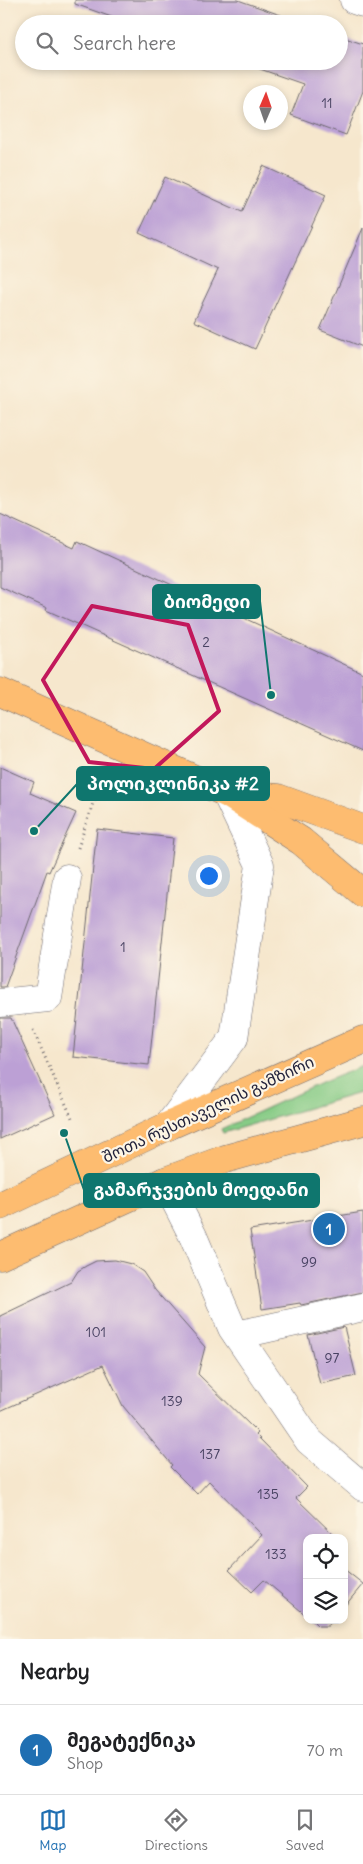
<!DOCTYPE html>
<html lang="en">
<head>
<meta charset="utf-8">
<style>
  :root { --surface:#fff; --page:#f6f6f6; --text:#202124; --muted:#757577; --line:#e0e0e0; --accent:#1f6fb2 }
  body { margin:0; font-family:Delius,"Noto Sans Georgian",sans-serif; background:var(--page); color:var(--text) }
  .controls { position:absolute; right:15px; bottom:15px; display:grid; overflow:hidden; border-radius:10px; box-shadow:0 2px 8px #0003 }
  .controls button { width:45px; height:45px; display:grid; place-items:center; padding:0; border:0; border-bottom:1px solid var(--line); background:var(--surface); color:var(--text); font:25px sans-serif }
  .compass { position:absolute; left:243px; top:85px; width:45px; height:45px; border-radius:50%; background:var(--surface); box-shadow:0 2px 8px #0003; rotate:2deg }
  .you { position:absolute; left:208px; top:875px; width:18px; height:18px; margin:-12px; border:4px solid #fff; border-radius:50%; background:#1a73e8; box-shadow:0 0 0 8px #1a73e833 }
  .badge { display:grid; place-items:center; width:32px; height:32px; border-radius:50%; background:var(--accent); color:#fff; font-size:16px; font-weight:700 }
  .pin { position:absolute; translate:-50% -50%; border:2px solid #fff; box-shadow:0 1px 5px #0006 }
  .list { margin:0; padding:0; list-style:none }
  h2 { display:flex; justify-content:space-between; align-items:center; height:65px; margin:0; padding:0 20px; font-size:21px }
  h2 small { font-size:16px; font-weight:400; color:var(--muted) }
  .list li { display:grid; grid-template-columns:32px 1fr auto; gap:15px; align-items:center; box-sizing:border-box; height:90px; padding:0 20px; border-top:1px solid var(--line) }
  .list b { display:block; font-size:19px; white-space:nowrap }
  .list p { margin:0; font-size:16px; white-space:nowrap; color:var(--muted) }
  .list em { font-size:16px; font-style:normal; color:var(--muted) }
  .icon { flex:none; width:28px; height:28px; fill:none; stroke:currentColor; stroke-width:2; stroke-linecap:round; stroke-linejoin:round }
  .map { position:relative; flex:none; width:363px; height:1639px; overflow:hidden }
  .search { position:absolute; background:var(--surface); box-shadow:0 2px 8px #0003; left:15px; right:15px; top:15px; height:55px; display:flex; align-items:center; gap:12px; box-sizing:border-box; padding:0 18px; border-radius:28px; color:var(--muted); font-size:19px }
  .sheet { height:155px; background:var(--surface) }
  nav { display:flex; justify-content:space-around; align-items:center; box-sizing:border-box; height:70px; border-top:1px solid var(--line); background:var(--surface); font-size:14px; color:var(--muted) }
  nav a { display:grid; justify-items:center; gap:2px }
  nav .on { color:var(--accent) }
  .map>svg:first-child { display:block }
  .green { fill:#86cb85; stroke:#547660 }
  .building { fill:#bca0d5 }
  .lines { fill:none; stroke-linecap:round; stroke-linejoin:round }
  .minor-casing { stroke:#6c676e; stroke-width:29 }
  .major-casing { stroke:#6c676e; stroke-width:29 }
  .path { stroke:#6c676e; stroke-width:3; stroke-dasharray:1 4; stroke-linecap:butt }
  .minor { stroke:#fff; stroke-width:28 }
  .major { stroke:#fdbc6f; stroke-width:28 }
  .marked { fill:none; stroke:#c2185b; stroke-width:4; stroke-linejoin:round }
  .labels { text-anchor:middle; stroke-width:4.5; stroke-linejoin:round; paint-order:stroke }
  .number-label { font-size:14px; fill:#484262 }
  .street-label { font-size:16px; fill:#22223b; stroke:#fcf5e5 }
  .leader { fill:none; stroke:#0f766e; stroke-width:2 }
  .callout-dot { fill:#0f766e; stroke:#fcf5e5; stroke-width:2 }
  .callout { fill:#0f766e; stroke:#0f766e; stroke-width:2 }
  .callout-label { font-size:18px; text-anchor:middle; font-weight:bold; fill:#fff }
</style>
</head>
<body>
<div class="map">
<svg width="363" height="1639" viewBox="0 0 363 1639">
  <rect width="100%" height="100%" fill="#fcf5e5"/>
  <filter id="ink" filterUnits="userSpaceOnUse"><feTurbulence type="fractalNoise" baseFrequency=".02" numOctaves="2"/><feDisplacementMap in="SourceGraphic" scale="10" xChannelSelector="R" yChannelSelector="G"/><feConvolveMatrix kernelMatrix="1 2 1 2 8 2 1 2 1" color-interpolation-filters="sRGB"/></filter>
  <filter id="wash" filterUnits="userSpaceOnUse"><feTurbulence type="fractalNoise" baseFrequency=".0096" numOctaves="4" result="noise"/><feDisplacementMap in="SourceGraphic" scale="20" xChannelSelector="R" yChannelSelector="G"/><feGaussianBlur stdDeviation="1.12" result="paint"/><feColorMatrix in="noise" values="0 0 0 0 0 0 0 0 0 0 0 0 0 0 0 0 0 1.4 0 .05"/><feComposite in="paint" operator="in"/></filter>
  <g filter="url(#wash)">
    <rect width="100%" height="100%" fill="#f6e7cd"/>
    <path class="green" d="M363,1066v26l-140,41 -2,-4 102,-47z"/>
    <g id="blocks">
      <g class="building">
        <path d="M75,0h163l68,24h-175l-56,-20z"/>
        <path d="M339,36l24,8v47l-17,44 -55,-20 12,-31 -66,-23h102z"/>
        <path d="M263,166l63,29 -71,154 -61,-28 24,-51 -79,-37 26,-56 77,35z"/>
        <path d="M363,228v119l-43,-17z"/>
        <path d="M0,514l74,34 3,-7 286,132v78l-317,-141 1,-2 -47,-21z"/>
        <path d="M0,767l34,15 -4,11 46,20 -27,59 -2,-1 -42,116h-5z"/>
        <path d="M97,829l76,9 -24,227 -76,-8z"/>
        <path d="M0,1018h11l44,96 -55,25z"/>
        <path d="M363,1212v80l-62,13 -1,-2 -38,6 -12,-79z"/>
        <path d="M115,1260l16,4 12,8 12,18 50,57 -7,27 60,59 -2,2 51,52 -11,11 41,40h-30v78l-43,-36 -12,12 -23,-22 33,-35 -53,-54 -12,13 -27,-27 2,-2 -49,-59 -20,-41 -103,46v-95l71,-34 7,-11 8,-5 10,-5z"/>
        <path d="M344,1327l12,49 -36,8 -12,-49z"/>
        <path d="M344,1569l19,15 -19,23z"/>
        <path d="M312,1620h21l-5,6h-10z"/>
      </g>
    </g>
  </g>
  <g filter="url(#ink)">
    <use href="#blocks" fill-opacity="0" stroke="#6c676e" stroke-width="1"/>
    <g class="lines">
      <g class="minor-casing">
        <g id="minor">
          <path d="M354,0l9,3"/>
          <path d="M0,1003l48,-5 19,-120"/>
          <path d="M168,1126l66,-88 26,-173 -34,-72"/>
          <path d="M165,1181l28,55 39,92 77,113 54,46"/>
          <path d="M237,1335l126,-28"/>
        </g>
      </g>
      <g class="major-casing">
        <g id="major">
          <path d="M0,692l226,101 52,5 85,31"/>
          <path d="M230,795l71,46 62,52"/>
          <path d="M0,1206l168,-80 195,-86"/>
          <path d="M0,1256l165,-75 60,-22 138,-38"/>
        </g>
      </g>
      <g class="path">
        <path d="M78,848l21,-63"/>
        <path d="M33,1030l39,88"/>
      </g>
      <use href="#minor" class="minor"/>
      <use href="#major" class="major"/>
    </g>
  </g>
  <path class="marked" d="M92,606l96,19 31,86 -65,58 -65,-7 -46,-82z"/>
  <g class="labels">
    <g class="number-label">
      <text x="327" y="108">11</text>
      <text x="206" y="647">2</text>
      <text x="123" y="952">1</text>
      <text x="309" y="1267">99</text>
      <text x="96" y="1337">101</text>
      <text x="332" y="1363">97</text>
      <text x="172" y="1406">139</text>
      <text x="210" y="1459">137</text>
      <text x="268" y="1499">135</text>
      <text x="276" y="1559">133</text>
    </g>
    <g class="street-label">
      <text transform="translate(208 1109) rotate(-25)" y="6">შოთა რუსთაველის გამზირი</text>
    </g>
  </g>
  <path class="leader" d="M271 695L260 601M34 831L77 784M64 1133L84 1190"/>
  <g class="callout-dot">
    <circle cx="271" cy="695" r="5"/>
    <circle cx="34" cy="831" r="5"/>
    <circle cx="64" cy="1133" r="5"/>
  </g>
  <g class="callout">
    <rect x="153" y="585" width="107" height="33" rx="5"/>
    <rect x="77" y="767" width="192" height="33" rx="5"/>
    <rect x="84" y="1174" width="235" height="33" rx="5"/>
  </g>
  <g class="callout-label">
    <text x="207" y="608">ბიომედი</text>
    <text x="173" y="790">პოლიკლინიკა #2</text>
    <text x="201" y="1196">გამარჯვების მოედანი</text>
  </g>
</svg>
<div class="controls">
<button><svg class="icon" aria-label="locate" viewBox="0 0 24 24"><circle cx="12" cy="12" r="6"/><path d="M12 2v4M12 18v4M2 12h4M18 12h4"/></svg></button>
<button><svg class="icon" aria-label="layers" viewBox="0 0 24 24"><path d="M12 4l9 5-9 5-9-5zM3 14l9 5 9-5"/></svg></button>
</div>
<svg class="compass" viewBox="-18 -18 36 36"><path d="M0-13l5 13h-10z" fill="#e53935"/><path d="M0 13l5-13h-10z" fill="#757577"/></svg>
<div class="you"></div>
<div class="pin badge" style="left:329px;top:1229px">1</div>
<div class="search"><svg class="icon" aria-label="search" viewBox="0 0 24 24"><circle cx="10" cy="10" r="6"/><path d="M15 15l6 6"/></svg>Search here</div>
</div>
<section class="sheet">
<h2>Nearby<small></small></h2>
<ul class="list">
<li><span class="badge">1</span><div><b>მეგატექნიკა</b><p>Shop</p></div><em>70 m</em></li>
</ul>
</section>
<nav>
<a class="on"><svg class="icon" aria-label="map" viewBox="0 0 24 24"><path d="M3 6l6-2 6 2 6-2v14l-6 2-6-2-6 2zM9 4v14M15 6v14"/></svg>Map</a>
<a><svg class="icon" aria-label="directions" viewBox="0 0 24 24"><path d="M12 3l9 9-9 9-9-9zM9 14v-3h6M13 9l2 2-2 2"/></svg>Directions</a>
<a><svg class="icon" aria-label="saved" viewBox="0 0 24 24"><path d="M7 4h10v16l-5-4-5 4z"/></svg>Saved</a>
</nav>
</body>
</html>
